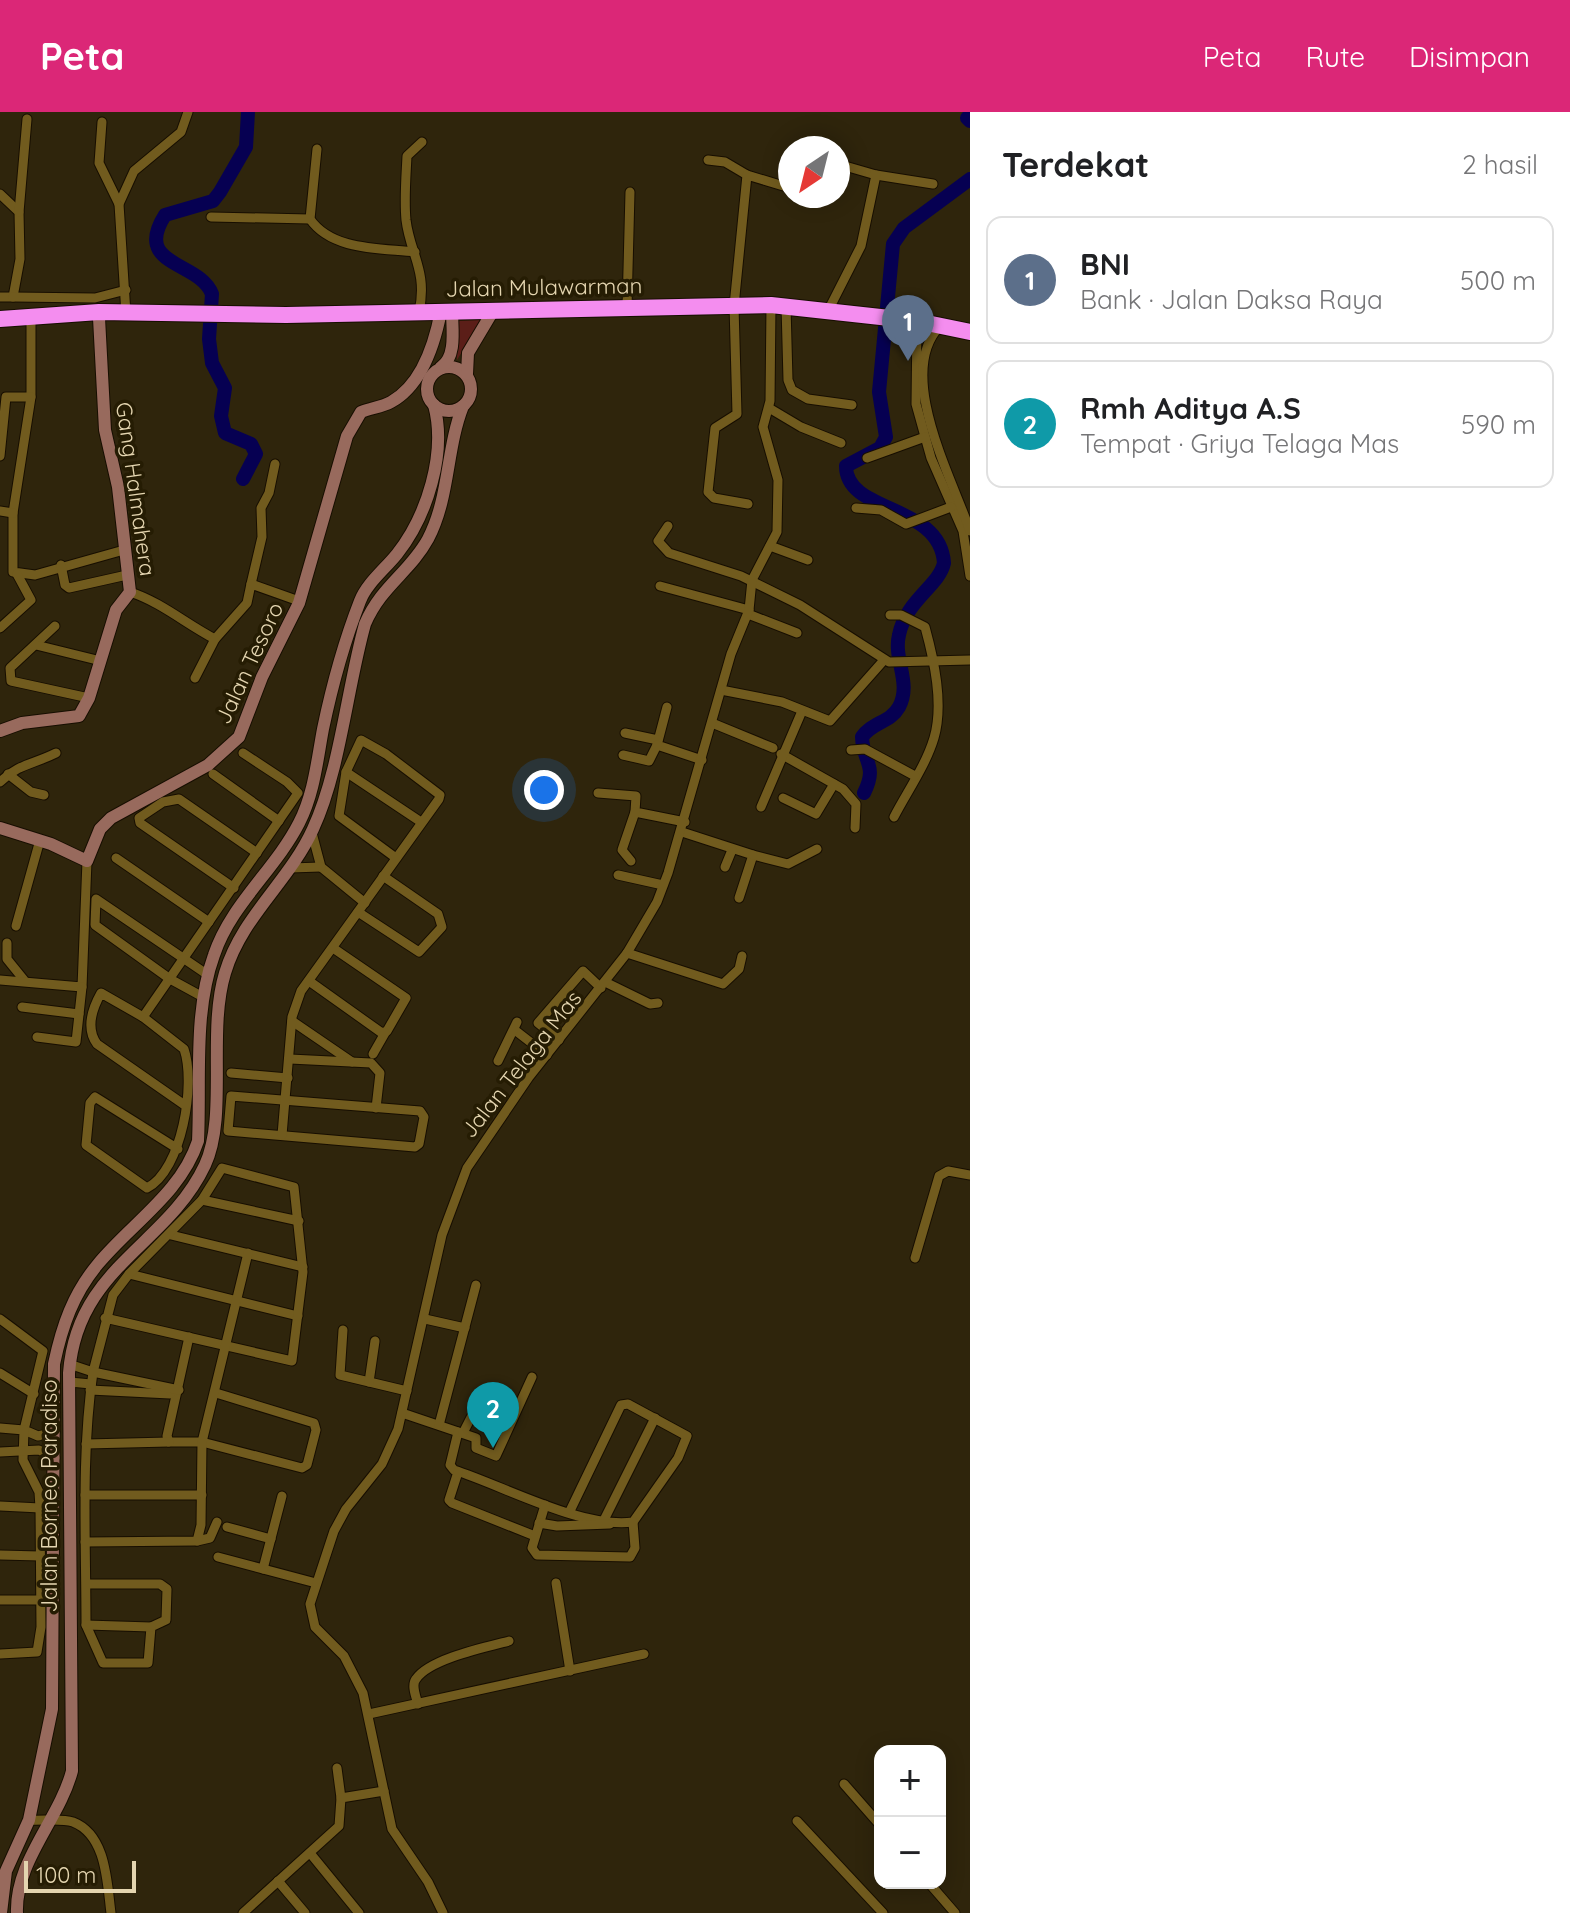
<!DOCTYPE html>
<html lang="id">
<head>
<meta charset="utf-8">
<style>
  :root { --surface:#fff; --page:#f2f2f2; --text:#202124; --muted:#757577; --line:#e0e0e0; --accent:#db2777 }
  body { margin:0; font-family:Quicksand,sans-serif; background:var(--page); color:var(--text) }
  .controls { position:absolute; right:24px; bottom:24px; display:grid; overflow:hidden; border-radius:16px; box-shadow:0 4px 20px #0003 }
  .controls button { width:72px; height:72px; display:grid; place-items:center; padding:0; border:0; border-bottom:2px solid var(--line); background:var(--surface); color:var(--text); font:40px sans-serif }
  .compass { position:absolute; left:778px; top:24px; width:72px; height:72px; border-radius:50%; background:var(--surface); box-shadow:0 4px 20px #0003; rotate:215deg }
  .scale { position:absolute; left:24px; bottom:20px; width:112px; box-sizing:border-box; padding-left:8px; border:4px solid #e4d5b0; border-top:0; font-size:22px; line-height:28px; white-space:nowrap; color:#e4d5b0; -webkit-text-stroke:6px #251c03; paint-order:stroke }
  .you { position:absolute; left:544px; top:678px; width:28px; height:28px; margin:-20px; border:6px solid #fff; border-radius:50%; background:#1a73e8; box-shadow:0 0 0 12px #1a73e833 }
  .badge { display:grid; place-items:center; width:52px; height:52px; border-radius:50%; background:var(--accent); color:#fff; font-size:26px; font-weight:700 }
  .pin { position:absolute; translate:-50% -66px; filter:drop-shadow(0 2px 4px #0008) }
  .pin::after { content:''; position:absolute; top:42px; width:28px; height:24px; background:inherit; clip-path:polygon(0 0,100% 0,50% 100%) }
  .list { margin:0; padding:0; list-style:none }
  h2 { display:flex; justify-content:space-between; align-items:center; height:104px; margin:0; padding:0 32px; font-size:34px }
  h2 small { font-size:26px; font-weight:400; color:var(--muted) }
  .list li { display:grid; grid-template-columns:52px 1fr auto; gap:24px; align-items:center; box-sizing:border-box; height:128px; margin:0 16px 16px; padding:0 16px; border:2px solid var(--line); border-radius:16px }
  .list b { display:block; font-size:30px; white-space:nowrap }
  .list p { margin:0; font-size:26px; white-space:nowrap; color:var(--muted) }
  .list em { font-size:26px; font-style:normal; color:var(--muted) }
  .map { position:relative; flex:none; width:970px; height:1801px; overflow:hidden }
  header { display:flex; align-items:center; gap:48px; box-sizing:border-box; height:112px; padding:0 40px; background:var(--accent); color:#fff }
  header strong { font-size:38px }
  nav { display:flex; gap:44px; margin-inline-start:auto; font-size:28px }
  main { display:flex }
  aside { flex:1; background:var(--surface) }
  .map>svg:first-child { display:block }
  .green { fill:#5b1e18 }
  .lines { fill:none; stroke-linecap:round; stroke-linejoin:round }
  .river { stroke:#060052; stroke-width:14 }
  .street-casing { stroke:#170e00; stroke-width:11 }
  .secondary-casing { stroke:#170e00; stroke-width:14 }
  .highway-casing { stroke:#170e00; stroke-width:18 }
  .street { stroke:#715b1e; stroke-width:9 }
  .secondary { stroke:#986a5d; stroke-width:12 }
  .highway { stroke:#f48def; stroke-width:16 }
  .labels { text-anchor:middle; stroke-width:7; stroke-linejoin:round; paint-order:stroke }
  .street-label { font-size:22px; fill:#e4d5b0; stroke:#251c03 }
</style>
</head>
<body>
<header>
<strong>Peta</strong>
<nav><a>Peta</a><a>Rute</a><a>Disimpan</a></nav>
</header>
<main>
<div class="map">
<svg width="970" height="1801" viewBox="0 0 970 1801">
  <rect width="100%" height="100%" fill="#2f250c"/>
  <path class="green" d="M481,208l-24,40 -2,-39z"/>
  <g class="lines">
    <g class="river">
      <path d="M967,6l3,3"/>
      <path d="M243,367l13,-25 -5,-10 -26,-11 -4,-17 4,-28 -13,-25 -3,-24 3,-45c-12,-33 -80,-27 -47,-79l48,-14 7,-9 26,-45 2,-35"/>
      <path d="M864,681c14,-28 -1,-30 -2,-56 10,-15 28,-14 37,-30 13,-24 -6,-48 0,-72 7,-35 40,-49 45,-72 -4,-60 -98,-49 -98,-97l34,-18 6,-11 -7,-45 14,-148 11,-16 66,-49"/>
    </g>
    <g class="street-casing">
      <g id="street">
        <path d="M102,10l-3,41 20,41"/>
        <path d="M317,37l-7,70c22,32 71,29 105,33"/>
        <path d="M708,48l17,2 22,13"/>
        <path d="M876,63l57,9"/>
        <path d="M0,82l19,18 1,47 -7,38h-13"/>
        <path d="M818,84h1"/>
        <path d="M19,100l8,-93"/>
        <path d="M211,105l99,2"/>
        <path d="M13,185l82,1 31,-8"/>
        <path d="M831,193l30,-59 15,-71 -38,-11"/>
        <path d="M786,194l2,74 4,10 16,9 44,6"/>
        <path d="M627,196l3,-116"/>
        <path d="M419,200c9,-41 -9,-58 -13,-92 -2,-21 0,-43 1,-64l15,-14"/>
        <path d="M126,202l-7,-110 15,-33 47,-39 7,-20"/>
        <path d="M31,206v79l-18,116v59l22,3 89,-25"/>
        <path d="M917,209l-1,83 15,54 32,73 7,45"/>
        <path d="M940,214c-46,47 13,154 30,205"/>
        <path d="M769,296l32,19 40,16"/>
        <path d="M0,344l6,-59h25"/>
        <path d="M867,346l58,-21"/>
        <path d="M748,392l-34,-6 -6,-6 7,-64 22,-14 -3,-108 13,-131 43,13"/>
        <path d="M856,396l25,2 25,14 45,-17"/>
        <path d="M0,399l13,2"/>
        <path d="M668,414l-10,15 11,12 72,23 59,29 89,57 81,-2"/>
        <path d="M770,434l38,14"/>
        <path d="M61,453l4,20 4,3 58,-13"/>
        <path d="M251,472l11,-47 -1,-29 8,-15 6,-29"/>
        <path d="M660,474l89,24"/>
        <path d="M130,480c31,10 56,32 85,47"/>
        <path d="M748,502l49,19"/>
        <path d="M890,503h11l24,12c9,33 19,77 9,111 -8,27 -27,54 -40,79"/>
        <path d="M55,514l-45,42 1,13 78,17"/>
        <path d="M0,516l31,-28 -14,-26"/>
        <path d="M36,533l65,16"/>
        <path d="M195,566l20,-39 32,-36 4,-19 48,17"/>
        <path d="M721,578l61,12 48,19 54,-61"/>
        <path d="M667,595l-10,38 45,15"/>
        <path d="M712,611l61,25"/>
        <path d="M625,621l33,7"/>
        <path d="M851,638l14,-1 50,27"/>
        <path d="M781,642l62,35 13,15 -1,24"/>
        <path d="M623,643l26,6 8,-16"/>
        <path d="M346,660l75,50"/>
        <path d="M8,662l23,18 13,3"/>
        <path d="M213,662l66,47"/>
        <path d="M0,670c20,-19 32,-17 56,-29"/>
        <path d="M598,681l38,3 -1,16 50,10"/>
        <path d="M783,686l33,16 18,-30"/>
        <path d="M761,695l41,-96"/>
        <path d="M682,720l71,23 -14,43"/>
        <path d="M312,721l9,34 44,36"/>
        <path d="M753,743l35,9 29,-15"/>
        <path d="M116,746l93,64"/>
        <path d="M631,749l-9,-11 13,-38"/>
        <path d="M725,755l7,-17"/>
        <path d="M290,756l31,-1"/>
        <path d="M618,763l45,10"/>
        <path d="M234,776l-94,-65 -1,-5 24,-16 16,-3 78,54"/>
        <path d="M358,800l61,40 23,-25 -4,-13 -55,-38"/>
        <path d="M16,814l24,-86"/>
        <path d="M7,831v16l17,21"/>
        <path d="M627,841l96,31 16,-15 3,-13"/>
        <path d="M0,868l82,7 5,-126"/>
        <path d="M309,869l73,52 5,-2 19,-33 -73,-50"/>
        <path d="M605,870l45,22 8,-1"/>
        <path d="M203,885l-33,-18 -75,-54 1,-26 112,76"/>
        <path d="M22,895l57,7"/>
        <path d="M143,905l155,-224 -11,-11 -44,-29"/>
        <path d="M292,909l60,41"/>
        <path d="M516,919l31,24"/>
        <path d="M37,925l39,5 6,-55"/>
        <path d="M559,928l-21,-17 45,-52 18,17"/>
        <path d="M373,942l12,-21"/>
        <path d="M290,947l81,4 9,10 -4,35"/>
        <path d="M498,949l19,-39"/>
        <path d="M231,961l57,5"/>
        <path d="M231,984l189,15 4,6 -5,27 -4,3 -187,-16z"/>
        <path d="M282,1023l10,-118 9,-26 138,-192 1,-4 -54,-41 -25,-14 -15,32 -7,44 57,42"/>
        <path d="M178,1037l-83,-52 -5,6 -4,42 61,43c35,-18 49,-104 37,-139l-41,-32 -42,-24c-9,16 -15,36 -4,51l89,62"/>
        <path d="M202,1088l97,21"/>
        <path d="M171,1123l132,32"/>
        <path d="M915,1146l24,-82 9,-5 22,4"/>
        <path d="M129,1162l169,42"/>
        <path d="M0,1207l43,32 -19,79 14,6 17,-4"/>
        <path d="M425,1207l40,9"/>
        <path d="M343,1218l-3,45 67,16"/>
        <path d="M189,1225l-22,99 2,6h33l100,26 5,-3 9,-35 -2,-7 -98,-30"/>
        <path d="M69,1252l24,8 20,-77 16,-21 73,-74 20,-32 72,19 9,85 -11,89 -187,-43"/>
        <path d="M0,1261l34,21"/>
        <path d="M70,1270l21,2"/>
        <path d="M369,1270l6,-41"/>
        <path d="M90,1278l80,4"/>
        <path d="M402,1301l74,25v10l20,8 36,-79"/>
        <path d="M439,1313l37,-140"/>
        <path d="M0,1316l24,2 -1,30 16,32 1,16 1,119 -4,25 -37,2"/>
        <path d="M458,1320l-8,33 4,5c50,16 128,59 179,52l45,-64 9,-22 -59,-32 -7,1 -52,108"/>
        <path d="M463,1321l22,-43"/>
        <path d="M86,1332l83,-2"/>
        <path d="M0,1340l39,-2 16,8"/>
        <path d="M458,1360l-9,28 3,3 83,33"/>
        <path d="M85,1383h117"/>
        <path d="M545,1393l-13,43 5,7 93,2 5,-9 -2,-26"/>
        <path d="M0,1394l40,2"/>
        <path d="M604,1408l51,-102"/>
        <path d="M539,1411l18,3 53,-2"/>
        <path d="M227,1415l44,12"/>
        <path d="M197,1429l13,-3 7,-16"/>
        <path d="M85,1430l112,-1 4,-16 1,-83 46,-189"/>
        <path d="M0,1443l40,1"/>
        <path d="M218,1445l98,26"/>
        <path d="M263,1457l19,-73"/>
        <path d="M556,1471l14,88"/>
        <path d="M86,1472h74l7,5 -1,31 -15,7 -3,36h-45l-17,-38c0,-85 -5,-170 7,-253l86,18"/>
        <path d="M0,1488h40"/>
        <path d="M86,1513l65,2"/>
        <path d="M418,1592c-2,-7 -7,-19 -2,-25 13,-20 70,-32 93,-38"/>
        <path d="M369,1602l275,-60"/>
        <path d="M337,1656l4,30"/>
        <path d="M844,1672l36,41"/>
        <path d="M29,1708c13,1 32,-2 44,2 34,13 34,62 38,91"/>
        <path d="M797,1709l86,92"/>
        <path d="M310,1741l49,60"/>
        <path d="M278,1769l27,32"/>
        <path d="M929,1771l26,30"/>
        <path d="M243,1801l96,-87 2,-28 43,-7"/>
        <path d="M443,1801l-15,-31 -36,-53 -29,-136 -19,-37 -29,-29 -5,-23 24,-73 12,-22 36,-45 16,-35 44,-194 25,-67 62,-91 98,-124 30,-51 11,-29 63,-219 18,-44 3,-30 25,-48 1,-52 -15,-53 7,-26 1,-96"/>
      </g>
    </g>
    <g class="secondary-casing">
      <g id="secondary">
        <circle cx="449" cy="277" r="22"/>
        <path d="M441,255c16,-10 11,-39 11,-56"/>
        <path d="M467,262l1,-21 25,-42"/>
        <path d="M0,619l22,-8 57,-7 10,-18 27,-88 14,-18 -12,-105 -13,-57 -6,-112"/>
        <path d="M0,716l51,16 36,17 13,-32 11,-11 97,-53 31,-28 23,-60 37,-74 48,-167 14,-24c10,-4 21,-5 30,-10 31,-17 44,-60 50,-91"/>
        <path d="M1,1801l5,-42 23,-51 23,-111 2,-345c8,-38 19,-70 44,-100 34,-41 83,-71 100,-123 3,-61 -5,-128 16,-186 17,-51 61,-85 85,-132 15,-29 18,-62 24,-94 9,-43 21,-87 37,-128 7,-18 25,-32 37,-47 30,-38 50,-101 37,-149"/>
        <path d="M17,1801c-2,-52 42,-93 55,-142l-3,-398c8,-106 98,-127 136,-208 23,-49 2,-133 20,-192 17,-57 64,-91 88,-144 27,-58 34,-141 52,-205 16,-38 45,-52 63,-85 22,-42 18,-90 35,-133"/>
      </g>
    </g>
    <g class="highway-casing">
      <path id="highway" d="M0,207l99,-7 187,3 485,-10 146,16 53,11"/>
    </g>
    <use href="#street" class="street"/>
    <use href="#secondary" class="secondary"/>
    <use href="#highway" class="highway"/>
  </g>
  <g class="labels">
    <g class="street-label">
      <text transform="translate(544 175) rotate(-1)" y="8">Jalan Mulawarman</text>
      <text transform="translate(136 377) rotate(82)" y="8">Gang Halmahera</text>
      <text transform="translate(249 551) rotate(-65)" y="8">Jalan Tesoro</text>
      <text transform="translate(521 952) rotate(-52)" y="8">Jalan Telaga Mas</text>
      <text transform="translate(49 1384) rotate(-90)" y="8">Jalan Borneo Paradiso</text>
    </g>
  </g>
</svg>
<div class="controls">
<button>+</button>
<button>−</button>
</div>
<svg class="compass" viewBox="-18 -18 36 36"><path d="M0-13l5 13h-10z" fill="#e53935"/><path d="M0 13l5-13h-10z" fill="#757577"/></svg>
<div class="scale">100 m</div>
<div class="you"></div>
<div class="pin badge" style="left:908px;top:249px;background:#5c6f8a">1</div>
<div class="pin badge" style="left:493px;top:1336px;background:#0f9aa8">2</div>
</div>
<aside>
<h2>Terdekat<small>2 hasil</small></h2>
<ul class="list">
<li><span class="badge" style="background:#5c6f8a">1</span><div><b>BNI</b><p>Bank · Jalan Daksa Raya</p></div><em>500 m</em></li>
<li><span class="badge" style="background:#0f9aa8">2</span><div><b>Rmh Aditya A.S</b><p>Tempat · Griya Telaga Mas</p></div><em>590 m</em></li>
</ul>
</aside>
</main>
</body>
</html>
